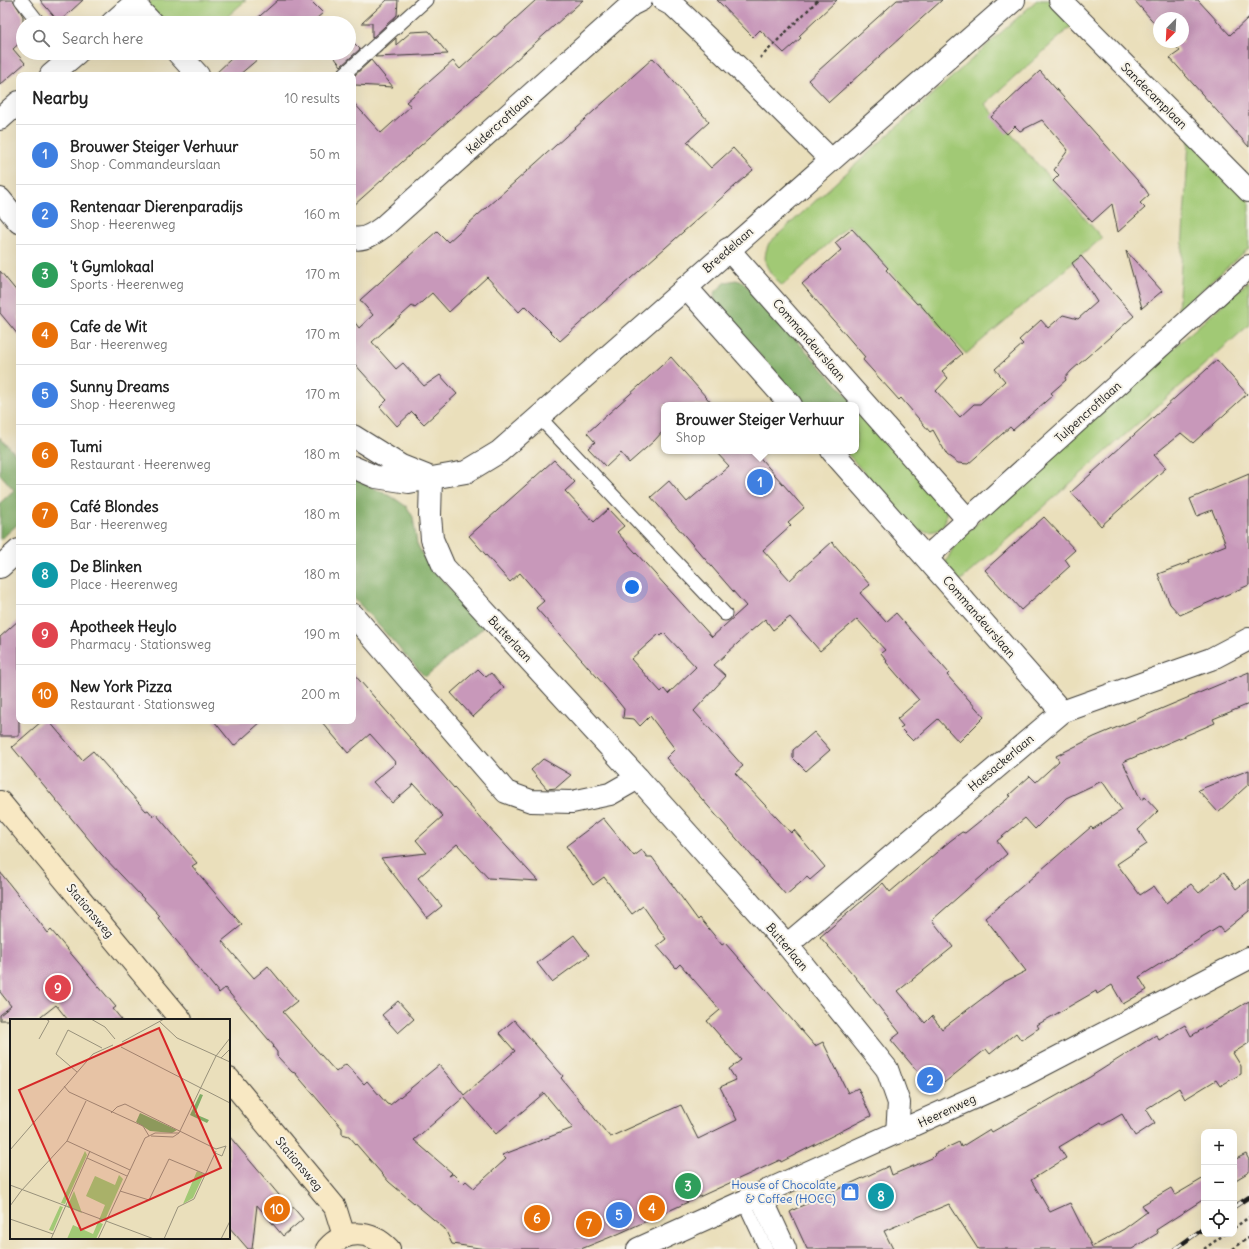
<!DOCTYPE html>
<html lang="en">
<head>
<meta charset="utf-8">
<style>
  :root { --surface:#fff; --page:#f2f2f2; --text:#222; --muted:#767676; --line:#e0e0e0; --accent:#d93025 }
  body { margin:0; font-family:Delius,sans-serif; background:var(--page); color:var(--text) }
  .controls { position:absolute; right:12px; bottom:12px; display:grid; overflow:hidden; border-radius:8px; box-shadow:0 4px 16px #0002 }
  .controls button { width:36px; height:36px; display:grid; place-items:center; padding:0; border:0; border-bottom:1px solid var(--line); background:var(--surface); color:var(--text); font:20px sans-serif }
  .compass { position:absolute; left:1153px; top:12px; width:36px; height:36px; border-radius:50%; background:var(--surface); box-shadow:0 4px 16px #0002; rotate:204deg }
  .you { position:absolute; left:632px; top:587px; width:14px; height:14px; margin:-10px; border:3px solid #fff; border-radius:50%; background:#1a73e8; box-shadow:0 0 0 6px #1a73e833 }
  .badge { display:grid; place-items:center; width:26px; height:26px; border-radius:50%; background:var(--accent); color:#fff; font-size:13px; font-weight:700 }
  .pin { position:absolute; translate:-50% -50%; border:2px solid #fff; box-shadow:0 1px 4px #0006 }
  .popup { position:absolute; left:661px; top:402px; width:198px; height:52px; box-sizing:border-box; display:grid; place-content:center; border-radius:8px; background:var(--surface); filter:drop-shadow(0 1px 3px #0005); font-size:13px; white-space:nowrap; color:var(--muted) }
  .popup b { font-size:15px; color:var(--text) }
  .popup::after { content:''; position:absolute; left:50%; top:100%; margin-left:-8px; border:8px solid transparent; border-top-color:var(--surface) }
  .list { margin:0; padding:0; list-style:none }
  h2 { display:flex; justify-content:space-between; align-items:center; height:52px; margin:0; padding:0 16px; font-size:17px }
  h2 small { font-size:13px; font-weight:400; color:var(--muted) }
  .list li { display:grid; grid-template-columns:26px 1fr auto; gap:12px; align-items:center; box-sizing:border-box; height:60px; padding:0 16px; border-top:1px solid var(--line) }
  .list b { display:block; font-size:15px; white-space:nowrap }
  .list p { margin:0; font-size:13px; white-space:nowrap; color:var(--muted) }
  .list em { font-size:13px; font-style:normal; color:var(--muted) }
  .icon { flex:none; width:22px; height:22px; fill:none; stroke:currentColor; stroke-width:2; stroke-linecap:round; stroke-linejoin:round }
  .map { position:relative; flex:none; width:1249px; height:1249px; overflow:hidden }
  .search { position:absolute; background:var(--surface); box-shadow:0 4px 16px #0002; left:16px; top:16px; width:340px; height:44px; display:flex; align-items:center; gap:10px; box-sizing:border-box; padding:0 14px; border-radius:22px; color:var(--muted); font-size:15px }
  .panel { position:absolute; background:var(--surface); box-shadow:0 4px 16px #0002; left:16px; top:72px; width:340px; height:652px; border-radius:8px }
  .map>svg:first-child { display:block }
  .green { fill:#a1c975; stroke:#5e7248 }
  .forest { fill:#80ad66; stroke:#4e6441 }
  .building { fill:#c898ba; fill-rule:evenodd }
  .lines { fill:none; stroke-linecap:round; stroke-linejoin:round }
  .lane-casing { stroke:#3b3934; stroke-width:15 }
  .street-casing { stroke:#3b3934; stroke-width:24 }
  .secondary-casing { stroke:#3b3934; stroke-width:24 }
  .path { stroke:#3b3934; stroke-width:2.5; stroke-dasharray:3 3; stroke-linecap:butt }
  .lane { stroke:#fff; stroke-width:13 }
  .street { stroke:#fff; stroke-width:22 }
  .secondary { stroke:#f8e8c3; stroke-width:22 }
  .rail-casing { stroke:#1c1c1c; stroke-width:4.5 }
  .rail { stroke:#f7f3e8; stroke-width:3; stroke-dasharray:9; stroke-linecap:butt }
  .labels { text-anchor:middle; stroke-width:4; stroke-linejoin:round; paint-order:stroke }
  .street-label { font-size:12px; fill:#1c1c1c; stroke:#f7f3e8 }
  .shop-label { font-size:12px; fill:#366cbe; stroke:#f7f3e8; text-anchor:end }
  .inset-road { fill:none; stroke:#98917b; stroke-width:1 }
  .view { fill:#d62828; fill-opacity:0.15; stroke:#d62828; stroke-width:2 }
  .inset-edge { fill:none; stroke:#1c1c1c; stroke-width:2 }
</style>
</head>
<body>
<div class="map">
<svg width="1249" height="1249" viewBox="0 0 1249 1249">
  <rect width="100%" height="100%" fill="#f7f3e8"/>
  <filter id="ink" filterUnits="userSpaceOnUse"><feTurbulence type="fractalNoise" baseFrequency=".025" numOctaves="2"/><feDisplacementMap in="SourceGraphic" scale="8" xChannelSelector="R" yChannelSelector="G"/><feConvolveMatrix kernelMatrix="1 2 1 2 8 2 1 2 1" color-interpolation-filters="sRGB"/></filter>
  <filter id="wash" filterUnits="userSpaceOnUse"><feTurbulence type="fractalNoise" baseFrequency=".012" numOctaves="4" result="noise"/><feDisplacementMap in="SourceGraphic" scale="16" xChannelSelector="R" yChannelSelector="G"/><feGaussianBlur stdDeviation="0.9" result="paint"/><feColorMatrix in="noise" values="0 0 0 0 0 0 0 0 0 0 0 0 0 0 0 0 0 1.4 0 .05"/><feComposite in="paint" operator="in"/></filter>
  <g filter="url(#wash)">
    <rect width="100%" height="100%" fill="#eadfbb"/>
    <g class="green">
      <path d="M152,0h94l-26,23h-58l-15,-18z"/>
      <path d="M1037,0h33l15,14 -100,90 117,134 -136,116 -117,-129 -67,61c-14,-16 -22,-22 -13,-43z"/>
      <path d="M1190,126l59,62v60l-71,63z"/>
      <path d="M1249,281v44l-289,256 -15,-17 11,-22z"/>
      <path d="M856,405l90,101c2,24 -8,28 -30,25l-71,-80h11z"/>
    </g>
    <g class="forest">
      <path d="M736,280l7,2 113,123h-52l-89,-100 -1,-12 12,-11z"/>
      <path d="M0,437l19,21v65l-19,17v-37l14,-13 -14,-16z"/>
      <path d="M353,478l41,20 13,9 6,10 4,27 9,17 58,66 -59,50 -72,-80z"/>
    </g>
    <g id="blocks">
      <g class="building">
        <path d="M0,0h13l10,16v24l-10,9 12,14 -25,22z"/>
        <path d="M40,0h43l-24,22z"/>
        <path d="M278,0h32l13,13 -12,10h-59z"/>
        <path d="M387,0h11l-1,15 -25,23v-15h-10z"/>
        <path d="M536,0h47l-230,206v-104l28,31 30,-27 -5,-4 47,-41 7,8z"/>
        <path d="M717,0h120l-38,36 2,2 -17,15 -24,-23 -7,7z"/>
        <path d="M897,0h45l-113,102 -21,-22z"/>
        <path d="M1134,0h64l32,35 19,-18v130l-79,-89 10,-7 -8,-9h11v-24h-24v10z"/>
        <path d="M429,31l19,23 -73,3 21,-19v7l15,-13z"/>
        <path d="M349,38l11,11 -19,17 -10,-13h18z"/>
        <path d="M227,53h38l-26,22h-25l18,-17z"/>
        <path d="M653,58l56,64 -22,20 24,26 22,-20 20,22 -193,171 -35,-35 -6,6 -32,-35 -38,35 -17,-19 -17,15 -3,-2 -40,36 24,27 7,-6 21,23 16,-11 17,19 -33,30 -12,-12 -15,14 -17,-19 7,-7 -34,-38v-42l6,8 14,-13 -13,-15 77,-69 11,11z"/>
        <path d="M371,60l22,27 -38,-2 -2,-2v-6z"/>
        <path d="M1040,71l105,118 4,6 -9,8 5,5 -27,24 -6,-28 -20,18 -39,-41 6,-6 -5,-5 14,-20 -26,-30 -22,11 -5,-5 -8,8 -16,-17z"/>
        <path d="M852,229l36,39 -2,2 31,34 2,-1 43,51 -20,17 6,7 -12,13 24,26 14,-13h6l25,-23 -10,-12 28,-25 -4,-4 22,-20 7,8 15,-13 15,4 19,-17 -25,-39 9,-7 53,60 -63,55 -6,7 1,2 -15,13 2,2 -40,35 -3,-3 -42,37 -10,-1 -11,-8 -14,-25 -3,2 -29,-34 -2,2 -36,-40 2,-3 -63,-73 39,-34 -6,-7z"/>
        <path d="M1126,251l36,40 -20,17z"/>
        <path d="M0,271l19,23v42l-19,-23z"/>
        <path d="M671,357l42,48h-49v25l-10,11 -25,22 -8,-10 -15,14 -18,-19 7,-6 -8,-9z"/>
        <path d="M1217,360l30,34 -54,49 -12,-10 -27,22 12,13 -65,58 -30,-34z"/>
        <path d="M715,451h39l50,57 -16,14 3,3 -28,25 27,30 42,-38 38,43 -10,8 26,29 10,-9 53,60 -2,2 37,42 -25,25 -21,-23 -25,22 -13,-13 3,-2 -6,-7 22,-19 -33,-38 1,-1 -6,-8 4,-3 -28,-31 -37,32 -30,-34 -17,13 -8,-11 -15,13 -36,33 12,11 -32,35 49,55 -8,7 56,60 3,-3 31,37 -15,13 -3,-3 -21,18 -120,-137 9,-9 -25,-33 -10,10 -6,-7 -11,-1 1,-9 -12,-15 -76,-86 8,-7 -24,-28 -10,9 -41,-46 85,-76 21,22 -10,9 29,31 14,-13 16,17 -7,6 95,105 34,-31 -95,-109 18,-16 18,21 42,-36zM664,633l32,34 -28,27 -4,-5 -3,3 -30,-33 28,-25 2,2z"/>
        <path d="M1249,474v111l-69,30 -10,-11 -12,-30 32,-12 -1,-2 37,-15 -14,-35 -15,6 -7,-17z"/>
        <path d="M1044,517l31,33 -10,9 5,7 -49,44 -36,-40z"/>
        <path d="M19,620v116h-19v-99z"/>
        <path d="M478,669l8,8 5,-4 13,15 -31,29 -22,-24z"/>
        <path d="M1249,672v32l-36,15 2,4 -92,39 18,38 4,-3 13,14 -20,19 9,14 -30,20 23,31 14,-9 12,17 25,-19 8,9 25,-21 12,17 13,-10v32l-26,21 -4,-5 -80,50 8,13 -24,14 -11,-19 -15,9 -1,-3 -59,34 2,3 -18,12 -5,-7 -26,21 -4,-5 -52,42 -43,-51 9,-7 -48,-60 -32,-36 63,-54 7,9 60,-51 12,-9 3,1 46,-37 -2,-1 21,-19 6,6 23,-21 -3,-5 38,-19zM1102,781l20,29 -29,19 -2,-2 -106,91 41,53 -22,11 -62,47 -10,-13 -7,7 -27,-32 55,-44 -21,-27 75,-66 -10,-13 28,-23 10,11 31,-31z"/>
        <path d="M353,673l123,140 62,68 -50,-3 -31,-34 -39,34 24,28 -15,12 -46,-60 46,-5 -11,-13 27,-24 -29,-32 -22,19 -19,-21 23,-19 -26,-29 -22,19 -27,-32h32z"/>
        <path d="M42,721h7l33,39 11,-9 53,60 2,-1 5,6 3,-2 41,49 -5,3 50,59 -20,16 32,37 14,-12 29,35 -14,11 53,60 10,-8 18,20 3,-3 20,23 3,1 49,-40 25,30 51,-44 -16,-18 15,-13 49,56 -2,2 49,59 71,-32 17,34 39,-19 -17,-33 16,-7 -7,-11 12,-9 -34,-39 13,-11 -40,-46 -4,4 -19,-22 9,-7 -23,-33 -11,8 -28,-37 -11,8 -27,-39 37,-28 31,38 8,-6 5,7h5l46,63 2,-2 22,27 3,-2 90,103 8,-4 25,51 10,-5 13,28 -90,46 -1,-2 -162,74 -37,15h-95l-34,-5 -7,-15 -56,-47 -40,-46 -7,-2v-6l-47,-55 -3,-1 -15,-16v-4l-4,-5 1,-1 -49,-58 -6,5 -61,-75 2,-2 -59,-62 -89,-107zM544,1093l29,35 -71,27 4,4 -32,29 -8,-7 -3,3 -10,-10 -4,2 3,-3 -38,-33 50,-43 32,37z"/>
        <path d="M214,721h48l-28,25z"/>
        <path d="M814,732l16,18 -24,21 -13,-13v-8z"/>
        <path d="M543,759l28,16 -15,13 -9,1 -16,-19z"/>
        <path d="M1249,770v14l-31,28 -20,-22z"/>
        <path d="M0,872l48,61 3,-3 65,77 -3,2 9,11h-54l-12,-15 -19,15h-37v-5l11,-9 -11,-14z"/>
        <path d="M574,935l15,20 -37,27 -15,-19z"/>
        <path d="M398,1001l16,18 -16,14 -16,-18z"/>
        <path d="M1249,1001v42l-16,10 8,13v8l-21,12 -4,-6 -31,19 -6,-11 -33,21 9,14 -20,13 -13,-22 -19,11 -2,-3 -42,25 7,11 -35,22 19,32 20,-9 22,44 32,-18 23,-17 -5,-7 29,-17 4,7 29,-17v21l-48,31 2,3 -26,16h-154l-29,-45 -65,27 9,18h-86l-17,-37 7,-4 92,-42 3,9 40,-17 3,-3 -1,-1 25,-12 2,5 29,-18 2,3 98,-55 66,-42 3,5 26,-15 6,11z"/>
        <path d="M229,1136l50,59 10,11 2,-1 12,14 -20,17 -26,-31 -5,44h-4l-19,-22z"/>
        <path d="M1246,1154l3,6v12l-15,9v-21z"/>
      </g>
    </g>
  </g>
  <g filter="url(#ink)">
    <use href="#blocks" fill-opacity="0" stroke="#3b3934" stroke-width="1"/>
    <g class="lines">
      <g class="lane-casing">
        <g id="lane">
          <path d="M21,0l18,23"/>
          <path d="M343,75l83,-75"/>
          <path d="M539,417l186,197"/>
          <path d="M744,1202l22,47"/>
        </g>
      </g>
      <g class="street-casing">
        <g id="street">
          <path d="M663,0l11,6 71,68 86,86"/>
          <path d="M1060,0l189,191"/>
          <path d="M134,4l18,19"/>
          <path d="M112,23l26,-23"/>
          <path d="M178,53l20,22"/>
          <path d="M51,75l26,-22"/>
          <path d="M0,119l19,-17"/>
          <path d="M0,199l19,23"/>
          <path d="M353,238c11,3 22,-5 30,-11l248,-222 10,-5"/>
          <path d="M728,249l241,272"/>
          <path d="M686,287l105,118"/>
          <path d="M353,436l48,30 25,10"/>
          <path d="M832,451l230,261"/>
          <path d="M353,467l23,10 33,5 57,-10 33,-20 515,-452"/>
          <path d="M431,478l-1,38 2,23 12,28 194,211 149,167 100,124 12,34 -2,30"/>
          <path d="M927,557l322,-291"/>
          <path d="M0,567l19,-17"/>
          <path d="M353,615l153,177 25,9 41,1 38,-8 28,-16"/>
          <path d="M787,945l275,-233 149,-53 38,-20"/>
          <path d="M760,1195l25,54"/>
          <path d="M638,1249l384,-173 227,-118"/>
        </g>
      </g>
      <g class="secondary-casing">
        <g id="secondary">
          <path d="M0,802l181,218"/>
          <path d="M229,1079l106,128 9,29"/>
          <path d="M327,1249c18,-20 44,-19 62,0"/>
        </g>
      </g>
      <g class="path">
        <path d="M760,58l58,-58"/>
        <path d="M1234,1228l15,-11"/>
        <path d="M1204,1249l21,-15"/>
        <path d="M1233,1249l16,-12"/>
      </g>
      <use href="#lane" class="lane"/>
      <use href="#street" class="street"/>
      <use href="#secondary" class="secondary"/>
      <g class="rail-casing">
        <g id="rail">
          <path d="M1234,1207l15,-10"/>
          <path d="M1175,1249l29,-21"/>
        </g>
      </g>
      <use href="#rail" class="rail"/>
    </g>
  </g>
  <defs>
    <g id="shop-square" transform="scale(1)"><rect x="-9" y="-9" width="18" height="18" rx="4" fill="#3f7fe0" stroke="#f7f3e8"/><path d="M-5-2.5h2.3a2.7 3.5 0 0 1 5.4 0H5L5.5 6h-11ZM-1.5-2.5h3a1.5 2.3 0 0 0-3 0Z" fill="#fff"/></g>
  </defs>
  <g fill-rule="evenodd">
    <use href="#shop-square" x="850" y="1192"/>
  </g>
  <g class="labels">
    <g class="street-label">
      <text transform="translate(1154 96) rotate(45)" y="4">Sandecamplaan</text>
      <text transform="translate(499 124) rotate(-42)" y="4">Keldercroftlaan</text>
      <text transform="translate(728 250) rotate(-41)" y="4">Breedelaan</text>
      <text transform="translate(809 340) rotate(49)" y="4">Commandeurslaan</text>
      <text transform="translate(1088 412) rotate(-42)" y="4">Tulpencroftlaan</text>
      <text transform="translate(979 617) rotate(49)" y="4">Commandeurslaan</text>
      <text transform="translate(510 639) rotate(47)" y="4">Butterlaan</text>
      <text transform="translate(1001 763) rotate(-40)" y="4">Haesackerlaan</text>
      <text transform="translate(90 911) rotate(50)" y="4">Stationsweg</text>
      <text transform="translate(787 947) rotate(50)" y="4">Butterlaan</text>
      <text transform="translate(947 1111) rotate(-25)" y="4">Heerenweg</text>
      <text transform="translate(299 1164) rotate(50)" y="4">Stationsweg</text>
    </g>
    <g class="shop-label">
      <text x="836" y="1189">House of Chocolate<tspan x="836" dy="14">&amp; Coffee (HOCC)</tspan></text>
    </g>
  </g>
  <g transform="translate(10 1019)">
    <rect width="220" height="220" fill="#eadfbb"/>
    <path d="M75,132l2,4 -22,49 -4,-1zM187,152l7,3 -11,24 -10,6zM109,156l4,4 -18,41h-6l6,-15 -19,-9 9,-20 20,9zM64,172l8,22 -15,-6zM50,187l3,1 -10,24 -4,-1zM88,203l5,2 -7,15h-29l6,-14 20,9z" fill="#a1c975"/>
    <path d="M190,75l3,1 -8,19 14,6 -2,3 -17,-8zM130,94l37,17 -5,3 -22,-2 -14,-9z" fill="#80ad66"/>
    <path class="inset-road" d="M81,0l14,8 10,12M150,3l17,16 53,24M29,20l10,-18 -3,-2M112,23l42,-23M111,28l109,56M211,39l9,-9M67,53l-21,-18 12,-24 34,18M54,67l5,6 74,34 6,10M101,94l6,-6 8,-3 91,45 10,-3 -4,10 -7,-3M141,117l22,1 6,-4 37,-77 14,-18M57,122l63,29M0,131l83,-96 20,-9M77,139l40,18M0,166l144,54M110,172l29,9 20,-41 36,15M0,187l11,-15 46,-50 19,-40M0,200l43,15M41,220l39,-88M88,220l47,-101 10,-5h24M154,220l14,-32 16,-8 22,-48M211,220l9,-18"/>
    <path class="view" d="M149,9l62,140 -140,62 -62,-140z"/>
    <rect width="220" height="220" class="inset-edge"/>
  </g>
</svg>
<div class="controls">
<button>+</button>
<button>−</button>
<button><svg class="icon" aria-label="locate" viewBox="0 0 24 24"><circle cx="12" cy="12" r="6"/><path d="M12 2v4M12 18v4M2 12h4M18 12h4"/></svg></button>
</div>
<svg class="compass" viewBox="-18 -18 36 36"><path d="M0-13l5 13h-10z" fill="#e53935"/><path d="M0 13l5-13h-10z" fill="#767676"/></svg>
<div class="you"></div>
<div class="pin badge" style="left:760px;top:482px;background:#3f7fe0">1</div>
<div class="popup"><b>Brouwer Steiger Verhuur</b>Shop</div>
<div class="pin badge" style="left:930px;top:1080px;background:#3f7fe0">2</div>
<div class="pin badge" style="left:688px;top:1186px;background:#2e9e5b">3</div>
<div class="pin badge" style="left:652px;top:1208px;background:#e8710a">4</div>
<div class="pin badge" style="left:619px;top:1215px;background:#3f7fe0">5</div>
<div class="pin badge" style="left:537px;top:1218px;background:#e8710a">6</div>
<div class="pin badge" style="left:589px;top:1224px;background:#e8710a">7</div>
<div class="pin badge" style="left:881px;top:1196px;background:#0f9aa8">8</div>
<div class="pin badge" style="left:58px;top:988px;background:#e0444e">9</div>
<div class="pin badge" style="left:277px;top:1209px;background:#e8710a">10</div>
<div class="search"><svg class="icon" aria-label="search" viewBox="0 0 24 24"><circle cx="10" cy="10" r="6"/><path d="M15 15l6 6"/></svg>Search here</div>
<section class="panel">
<h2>Nearby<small>10 results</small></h2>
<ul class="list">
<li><span class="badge" style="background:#3f7fe0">1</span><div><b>Brouwer Steiger Verhuur</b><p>Shop · Commandeurslaan</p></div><em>50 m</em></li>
<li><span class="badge" style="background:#3f7fe0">2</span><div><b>Rentenaar Dierenparadijs</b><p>Shop · Heerenweg</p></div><em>160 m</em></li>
<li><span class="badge" style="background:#2e9e5b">3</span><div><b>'t Gymlokaal</b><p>Sports · Heerenweg</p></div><em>170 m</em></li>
<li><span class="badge" style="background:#e8710a">4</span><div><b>Cafe de Wit</b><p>Bar · Heerenweg</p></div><em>170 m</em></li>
<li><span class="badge" style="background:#3f7fe0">5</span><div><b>Sunny Dreams</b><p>Shop · Heerenweg</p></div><em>170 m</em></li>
<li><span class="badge" style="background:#e8710a">6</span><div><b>Tumi</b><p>Restaurant · Heerenweg</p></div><em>180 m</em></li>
<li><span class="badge" style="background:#e8710a">7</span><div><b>Café Blondes</b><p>Bar · Heerenweg</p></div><em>180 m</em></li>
<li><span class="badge" style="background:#0f9aa8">8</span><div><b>De Blinken</b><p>Place · Heerenweg</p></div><em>180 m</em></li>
<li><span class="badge" style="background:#e0444e">9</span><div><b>Apotheek Heylo</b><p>Pharmacy · Stationsweg</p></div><em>190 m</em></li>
<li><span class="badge" style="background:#e8710a">10</span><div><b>New York Pizza</b><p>Restaurant · Stationsweg</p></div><em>200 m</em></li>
</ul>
</section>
</div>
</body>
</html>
